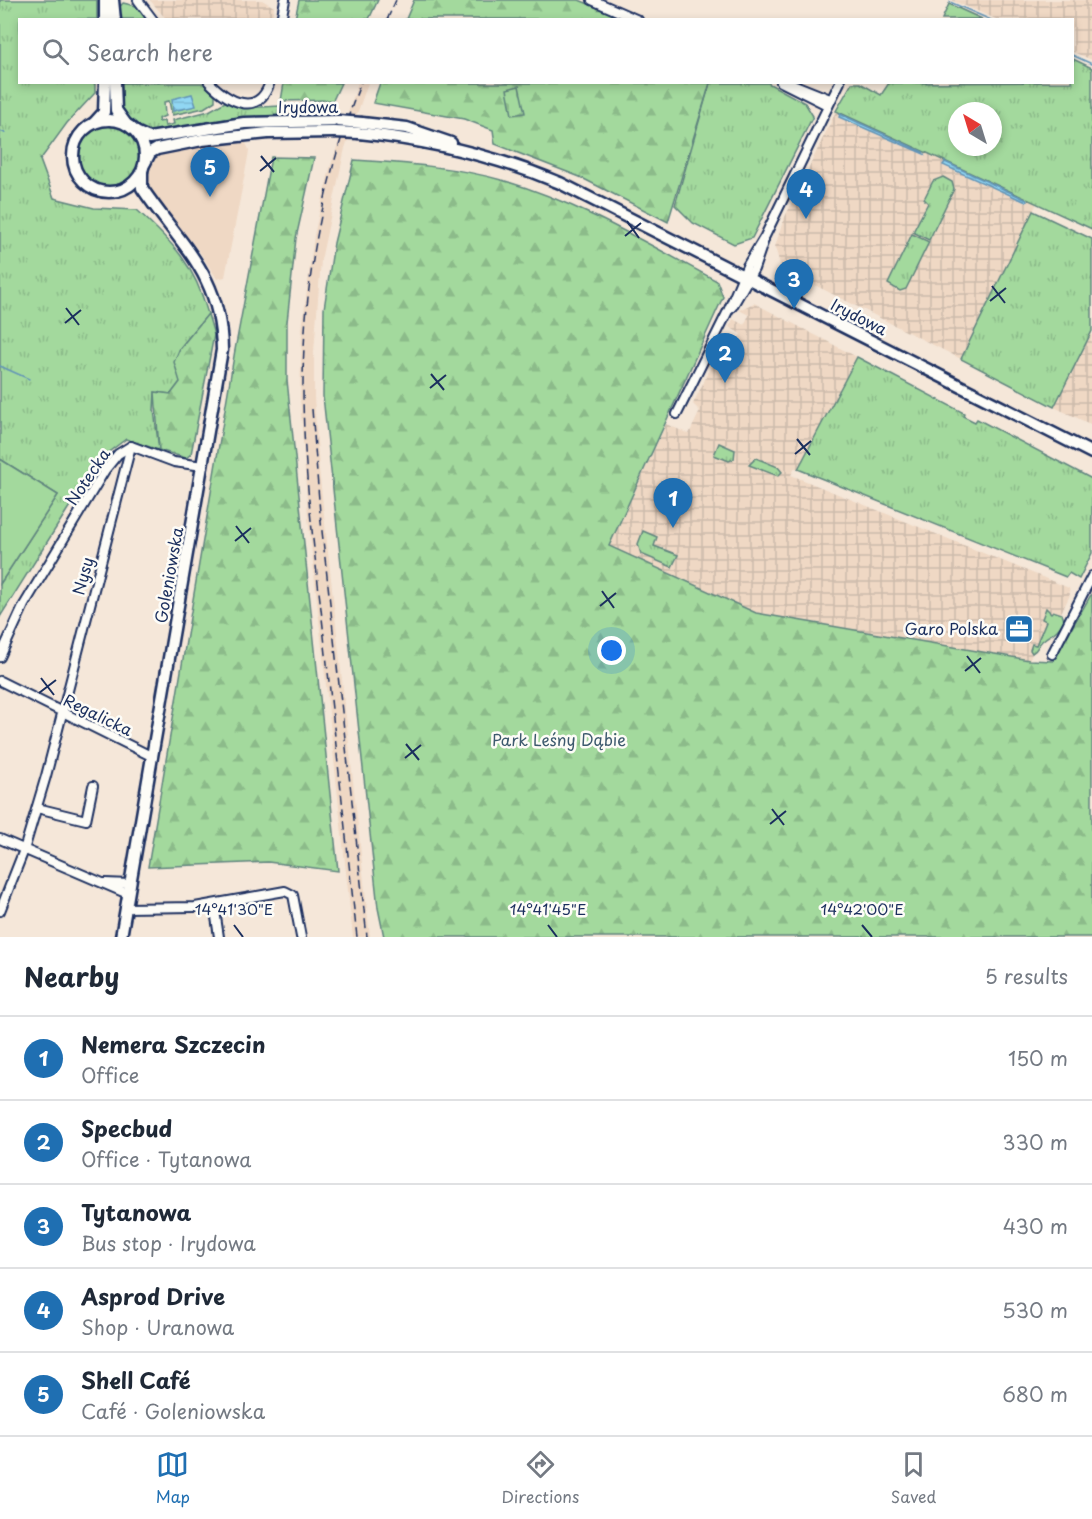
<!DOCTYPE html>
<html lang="en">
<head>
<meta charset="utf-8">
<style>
  :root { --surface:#fff; --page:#f2f2f3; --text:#1f2937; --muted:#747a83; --line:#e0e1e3; --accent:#1f6fb2 }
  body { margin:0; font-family:"Playpen Sans",sans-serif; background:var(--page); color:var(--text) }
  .compass { position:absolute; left:948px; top:102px; width:54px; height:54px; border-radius:50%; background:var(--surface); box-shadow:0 3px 9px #0003; rotate:322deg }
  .you { position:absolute; left:612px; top:651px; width:21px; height:21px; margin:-15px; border:4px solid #fff; border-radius:50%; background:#1a73e8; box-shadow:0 0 0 9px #1a73e833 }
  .badge { display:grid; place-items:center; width:39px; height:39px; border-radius:50%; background:var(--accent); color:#fff; font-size:20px; font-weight:700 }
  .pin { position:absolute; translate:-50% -50px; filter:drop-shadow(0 2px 3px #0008) }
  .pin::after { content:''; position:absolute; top:32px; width:21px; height:18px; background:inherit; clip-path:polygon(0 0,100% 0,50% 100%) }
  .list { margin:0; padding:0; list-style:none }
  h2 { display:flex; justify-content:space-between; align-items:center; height:78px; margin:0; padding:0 24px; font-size:26px }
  h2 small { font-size:20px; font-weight:400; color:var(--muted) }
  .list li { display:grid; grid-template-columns:39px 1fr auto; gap:18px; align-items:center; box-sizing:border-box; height:84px; padding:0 24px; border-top:2px solid var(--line) }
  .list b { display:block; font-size:22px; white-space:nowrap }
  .list p { margin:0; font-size:20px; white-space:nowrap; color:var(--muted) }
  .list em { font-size:20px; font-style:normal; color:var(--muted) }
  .icon { flex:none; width:33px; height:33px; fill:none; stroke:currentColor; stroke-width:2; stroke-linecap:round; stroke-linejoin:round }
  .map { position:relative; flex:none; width:1092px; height:937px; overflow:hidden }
  .search { position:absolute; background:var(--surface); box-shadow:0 3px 9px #0003; left:18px; right:18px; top:18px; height:66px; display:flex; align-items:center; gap:15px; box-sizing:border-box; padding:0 21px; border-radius:0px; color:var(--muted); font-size:22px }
  .sheet { height:498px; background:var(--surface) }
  nav { display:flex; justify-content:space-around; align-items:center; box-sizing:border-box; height:84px; border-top:2px solid var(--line); background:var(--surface); font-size:16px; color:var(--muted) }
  nav a { display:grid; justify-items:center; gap:3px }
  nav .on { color:var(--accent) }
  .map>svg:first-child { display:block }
  .built { fill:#efd8c4 }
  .industrial { fill:url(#industrial-grid) }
  .grass { fill:url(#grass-tufts); stroke:#5f847e; stroke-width:1.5; fill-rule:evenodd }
  .forest { fill:url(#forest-firs); stroke:#5f847e; stroke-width:1.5 }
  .cemetery { fill:url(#cemetery-stones); stroke:#5f847e; stroke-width:1.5 }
  .garden { fill:#a3d99d; stroke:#5f847e; stroke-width:1.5 }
  .water { fill:url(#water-rules); stroke:#6294b7; stroke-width:1.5 }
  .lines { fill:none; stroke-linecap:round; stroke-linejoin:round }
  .stream { stroke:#6294b7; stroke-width:1.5 }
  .street-casing { stroke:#1b2f5e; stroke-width:12 }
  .secondary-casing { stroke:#1b2f5e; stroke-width:15 }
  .street { stroke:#fdfcf7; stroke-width:8 }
  .secondary { stroke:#fdfcf7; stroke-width:10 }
  .rail { stroke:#1b2f5e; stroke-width:1.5; stroke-dasharray:9 4.5; stroke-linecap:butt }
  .secondary-bridge-casing { stroke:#1b2f5e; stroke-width:15; stroke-linecap:butt }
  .secondary-bridge { stroke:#fdfcf7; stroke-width:10 }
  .ticks { fill:none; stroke:#1b2f5e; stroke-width:2 }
  .labels { text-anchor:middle; stroke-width:5; stroke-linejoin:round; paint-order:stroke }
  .street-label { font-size:16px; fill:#1b2f5e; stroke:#fdfcf7 }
  .poi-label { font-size:16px; fill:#1b2f5e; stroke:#fdfcf7; text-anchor:end }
  .park-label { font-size:16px; fill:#3d5a6e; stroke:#fdfcf7 }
  .ticks-label { font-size:15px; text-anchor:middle; fill:#1b2f5e; stroke:#fdfcf7; stroke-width:5; stroke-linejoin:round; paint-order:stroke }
</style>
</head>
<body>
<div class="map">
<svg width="1092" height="937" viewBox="0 0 1092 937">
  <defs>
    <pattern id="industrial-grid" width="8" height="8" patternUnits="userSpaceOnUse" patternTransform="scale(1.5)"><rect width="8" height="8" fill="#efd8c4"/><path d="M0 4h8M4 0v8" fill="none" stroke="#ccbaab"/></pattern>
    <pattern id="grass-tufts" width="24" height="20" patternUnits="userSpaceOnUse" patternTransform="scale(1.5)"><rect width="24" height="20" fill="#a3d99d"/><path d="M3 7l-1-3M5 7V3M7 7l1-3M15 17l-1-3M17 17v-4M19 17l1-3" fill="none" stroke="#8cbb8a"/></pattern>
    <pattern id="forest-firs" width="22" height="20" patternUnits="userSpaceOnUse" patternTransform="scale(1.5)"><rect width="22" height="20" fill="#a3d99d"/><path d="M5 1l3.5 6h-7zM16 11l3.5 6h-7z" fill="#8cbb8a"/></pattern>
    <pattern id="cemetery-stones" width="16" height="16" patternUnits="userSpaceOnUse" patternTransform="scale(1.5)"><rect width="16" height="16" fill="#a3d99d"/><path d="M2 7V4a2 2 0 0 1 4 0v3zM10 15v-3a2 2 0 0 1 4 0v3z" fill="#8cbb8a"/></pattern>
    <pattern id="water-rules" width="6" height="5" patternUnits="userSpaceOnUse" patternTransform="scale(1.5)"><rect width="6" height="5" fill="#91d7f3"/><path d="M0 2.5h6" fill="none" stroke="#7cb9d3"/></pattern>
  </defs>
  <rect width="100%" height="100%" fill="#f5e7d9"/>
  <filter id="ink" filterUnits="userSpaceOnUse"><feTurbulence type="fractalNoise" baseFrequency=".0167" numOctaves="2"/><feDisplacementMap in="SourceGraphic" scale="12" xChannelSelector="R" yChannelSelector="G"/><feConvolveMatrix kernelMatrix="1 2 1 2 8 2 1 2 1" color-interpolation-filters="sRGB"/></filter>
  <g filter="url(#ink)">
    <g class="built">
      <path d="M358,83h10l-23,65 -24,112 -7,92v45l5,72 51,468h-17l-45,-420 -8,-119 2,-69 12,-94 16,-67z"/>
      <path d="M245,141l4,9 -1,7 -23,120 -8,2 -18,-28 -51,-63 -1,-11 5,-18 8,-5z"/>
    </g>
    <g class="industrial">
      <path d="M150,0h112l12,7 -2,12h-106z"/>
      <path d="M951,0h141v60l-19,-8 -1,-32 -76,-1z"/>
      <path d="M836,111l201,92 -76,156 -180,-91 -6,-21 8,-26z"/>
      <path d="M754,303l103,54 -59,112 -3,-1 -4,7 278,113 1,7 -20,40 -9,3 -12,22 -273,-47 -147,-67 57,-122 23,10 11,-23 -7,-7 31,-64 12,5 5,-11 -12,-7 4,-8 11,6 5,-10 -10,-5z"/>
      <path d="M1092,331v94l-38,-18z"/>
    </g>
    <g class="grass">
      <path d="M0,0h97v19l-77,1v62l75,1v10l-28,30 -27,37 14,38 40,10 43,2c36,33 58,55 71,104l-28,34v34l-9,12 -16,-2 -1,18 5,40 -33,-11 -20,15 -35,50 -71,113v-33l58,-89 -58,-36z"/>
      <path d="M123,3l13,3 13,13h-32v-9z"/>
      <path d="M949,4l33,15h-40z"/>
      <path d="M1073,59l19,9v161l-256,-118 16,-28h8l21,12 8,-12 183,-1zM957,111h36v36h-36z"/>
      <path d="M119,83h84l12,12v6l-11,7 -32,7 -3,-14 -5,1 1,14 -7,3 1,3 5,-1 1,5 9,-2 -1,-4 36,-9 16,-9 18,6 37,-2 -2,9 -46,3 -85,15 -28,-24z"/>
      <path d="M710,83h58l37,20 8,13 -61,122 -18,6 -41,-21 -18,-18z"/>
      <circle cx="109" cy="155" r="32"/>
      <path d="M943,177l9,5 2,7 -25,51 -16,-8 15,-29 -4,-4 9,-18z"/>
      <path d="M1033,211l59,28v92l-38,76 -93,-48z"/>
      <path d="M912,234l17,8 -23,47 -6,2 -12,-7z"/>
      <path d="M857,357l107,56 -1,3 12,6 2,-3 115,60v74l-13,26 -10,-6 -3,4 -268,-108z"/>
      <path d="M719,443l16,7 -1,9 -5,2 -15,-6z"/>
      <path d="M756,458l22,9 4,5 -4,4 -29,-11z"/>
      <path d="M643,531l14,6 -3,9 24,9 -6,12 -31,-13 -3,-10z"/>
      <path d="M1046,608l5,5 2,-2 9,3 2,6c-8,15 -12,12 -22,21 -5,5 -4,9 -10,12l-2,-3 2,-6 4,1 10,-24 -4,-2z"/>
    </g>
    <g class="forest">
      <path d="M299,0h79l-9,19h-74z"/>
      <path d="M414,0h165l46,19h-219z"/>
      <path d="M284,83v-1l57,1 -8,17 -52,1z"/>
      <path d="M380,83h330l-42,139 -88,-45 -85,-33 -2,-14 -29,-11 -91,-16z"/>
      <path d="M271,157l43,1 -18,80 -9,84v58l51,491 -70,-9 -120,5 87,-517z"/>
      <path d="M354,160c50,3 103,7 151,21 75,22 143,63 212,100l6,16 -114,249 147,67 273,47 24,1 39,-68v344h-708l-6,-29 -55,-512 1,-87 10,-66z"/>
      <path d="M208,314l6,21 -23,119 -5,4 -27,-8 -4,-58 16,2 9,-12 -6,-20 6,-14z"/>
    </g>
    <path class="cemetery" d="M519,86l6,27 -13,2 -5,-26z"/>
    <path class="garden" d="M0,459l58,36 -58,89z"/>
    <g class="water">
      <path d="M192,94l4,12 -23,5 -1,-12z"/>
      <path d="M840,114l83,38 1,2 -85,-37z"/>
      <path d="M945,162l82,38 -1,2 -83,-37z"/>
    </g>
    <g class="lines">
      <g class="stream">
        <path d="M950,2l41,18"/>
        <path d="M1072,55l20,9"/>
        <path d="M0,131l5,2"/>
        <path d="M0,366l29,13"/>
      </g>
      <g class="street-casing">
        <g id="street">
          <path d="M138,0l15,20"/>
          <path d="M592,0l46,20"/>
          <path d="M281,20l4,-20"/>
          <path d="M209,82c19,19 49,37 61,0"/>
          <path d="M781,82l46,23"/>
          <path d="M790,83l40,16"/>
          <path d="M732,307l22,-38 10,-29"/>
          <path d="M677,414l51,-103 19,-45 18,-30 75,-154"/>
          <path d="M1052,654l40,-78"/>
          <path d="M0,657l24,-52 81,-135 13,-16 13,-8 43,16 29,4"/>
          <path d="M0,681l153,76"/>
          <path d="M37,808l49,12 7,-34"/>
          <path d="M0,839l128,55"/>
          <path d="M105,883l25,1"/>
          <path d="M214,904l5,33"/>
          <path d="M125,908l70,-1 90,-16 8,4 8,42"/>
          <path d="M0,911l24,-61 22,-74 85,-330"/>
        </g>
      </g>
      <g class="secondary-casing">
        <g id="secondary">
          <path d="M105,0v20"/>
          <path d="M113,0l2,20"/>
          <path d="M115,82l1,28 10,14"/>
          <circle cx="109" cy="156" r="36"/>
          <path d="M94,123l10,-11 1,-30"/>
          <path d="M362,123l45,5 44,15"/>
          <path d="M138,133l11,5 95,-15 94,-2"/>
          <path d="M359,133c69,7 137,23 201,50l532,270"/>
          <path d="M145,163l5,-10 7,-4 45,-9 66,-7 66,-1"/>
          <path d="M121,937l101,-587c-1,-76 -41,-104 -80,-162v-16"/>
        </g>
      </g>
      <use href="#street" class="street"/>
      <use href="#secondary" class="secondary"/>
      <g class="rail">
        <path d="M387,20l9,-20"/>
        <path d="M312,409l8,104 47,424"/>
        <path d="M357,937c-11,-100 -22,-201 -33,-301 -9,-83 -21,-165 -21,-248 0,-105 20,-208 58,-306"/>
      </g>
      <g class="secondary-bridge-casing">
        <g id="secondary-bridge">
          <path d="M338,121l24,2"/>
          <path d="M334,132l25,1"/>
        </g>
      </g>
      <use href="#secondary-bridge" class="secondary-bridge"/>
    </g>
  </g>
  <path class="ticks" d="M261,156l13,16M260,171l16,-13M627,221l12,17M625,236l16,-13M992,286l13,17M990,301l16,-13M66,308l13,17M65,323l16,-13M431,374l13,16M430,388l16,-13M797,439l13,16M795,454l16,-13M236,526l13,17M235,541l16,-13M602,591l12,17M600,606l16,-13M967,656l13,17M965,671l16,-13M41,678l13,17M39,693l17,-13M406,744l13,16M405,758l16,-13M772,809l12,16M770,824l16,-13M234,925l9,12M548,925l9,12M862,925l10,12"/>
  <defs>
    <g id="office-square" transform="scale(1.5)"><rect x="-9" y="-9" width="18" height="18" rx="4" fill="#1f6fb2" stroke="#fdfcf7"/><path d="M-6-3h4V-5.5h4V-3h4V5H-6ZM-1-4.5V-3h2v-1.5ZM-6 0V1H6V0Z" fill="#fff"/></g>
  </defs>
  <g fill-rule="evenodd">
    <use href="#office-square" x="1019" y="629"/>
  </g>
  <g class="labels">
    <g class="street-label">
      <text x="308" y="113">Irydowa</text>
      <text transform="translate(859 317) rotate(27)" y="6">Irydowa</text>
      <text transform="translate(88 477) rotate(-56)" y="6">Notecka</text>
      <text transform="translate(169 575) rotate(-80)" y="6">Goleniowska</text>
      <text transform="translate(83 576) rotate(-75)" y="6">Nysy</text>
      <text transform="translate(98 715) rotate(26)" y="6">Regalicka</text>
    </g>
    <g class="poi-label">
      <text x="998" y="635">Garo Polska</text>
    </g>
    <g class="park-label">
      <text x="559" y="746">Park Leśny Dąbie</text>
    </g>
  </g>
  <g class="ticks-label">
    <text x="234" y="915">14°41'30"E</text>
    <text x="548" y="915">14°41'45"E</text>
    <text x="862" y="915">14°42'00"E</text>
  </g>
</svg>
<svg class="compass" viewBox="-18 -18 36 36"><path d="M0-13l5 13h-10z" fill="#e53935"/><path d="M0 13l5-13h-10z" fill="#747a83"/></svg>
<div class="you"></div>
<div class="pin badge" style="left:673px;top:528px">1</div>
<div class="pin badge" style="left:725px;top:383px">2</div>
<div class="pin badge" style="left:794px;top:309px">3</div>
<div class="pin badge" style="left:806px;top:219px">4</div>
<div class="pin badge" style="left:210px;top:197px">5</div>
<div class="search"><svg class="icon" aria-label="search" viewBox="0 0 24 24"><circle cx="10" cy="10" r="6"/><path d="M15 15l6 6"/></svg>Search here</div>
</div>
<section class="sheet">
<h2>Nearby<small>5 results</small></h2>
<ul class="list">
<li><span class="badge">1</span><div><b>Nemera Szczecin</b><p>Office</p></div><em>150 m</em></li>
<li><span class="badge">2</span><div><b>Specbud</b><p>Office · Tytanowa</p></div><em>330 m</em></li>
<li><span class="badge">3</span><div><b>Tytanowa</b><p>Bus stop · Irydowa</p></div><em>430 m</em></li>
<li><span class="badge">4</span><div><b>Asprod Drive</b><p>Shop · Uranowa</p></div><em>530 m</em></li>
<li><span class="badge">5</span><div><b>Shell Café</b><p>Café · Goleniowska</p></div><em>680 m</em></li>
</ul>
</section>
<nav>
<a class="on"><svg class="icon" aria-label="map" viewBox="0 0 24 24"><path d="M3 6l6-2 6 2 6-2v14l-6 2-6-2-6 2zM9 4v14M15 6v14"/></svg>Map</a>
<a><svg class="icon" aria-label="directions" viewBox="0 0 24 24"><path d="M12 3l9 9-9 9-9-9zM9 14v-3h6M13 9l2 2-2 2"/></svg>Directions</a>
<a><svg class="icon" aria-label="saved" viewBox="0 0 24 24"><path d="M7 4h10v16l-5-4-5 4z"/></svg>Saved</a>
</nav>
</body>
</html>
